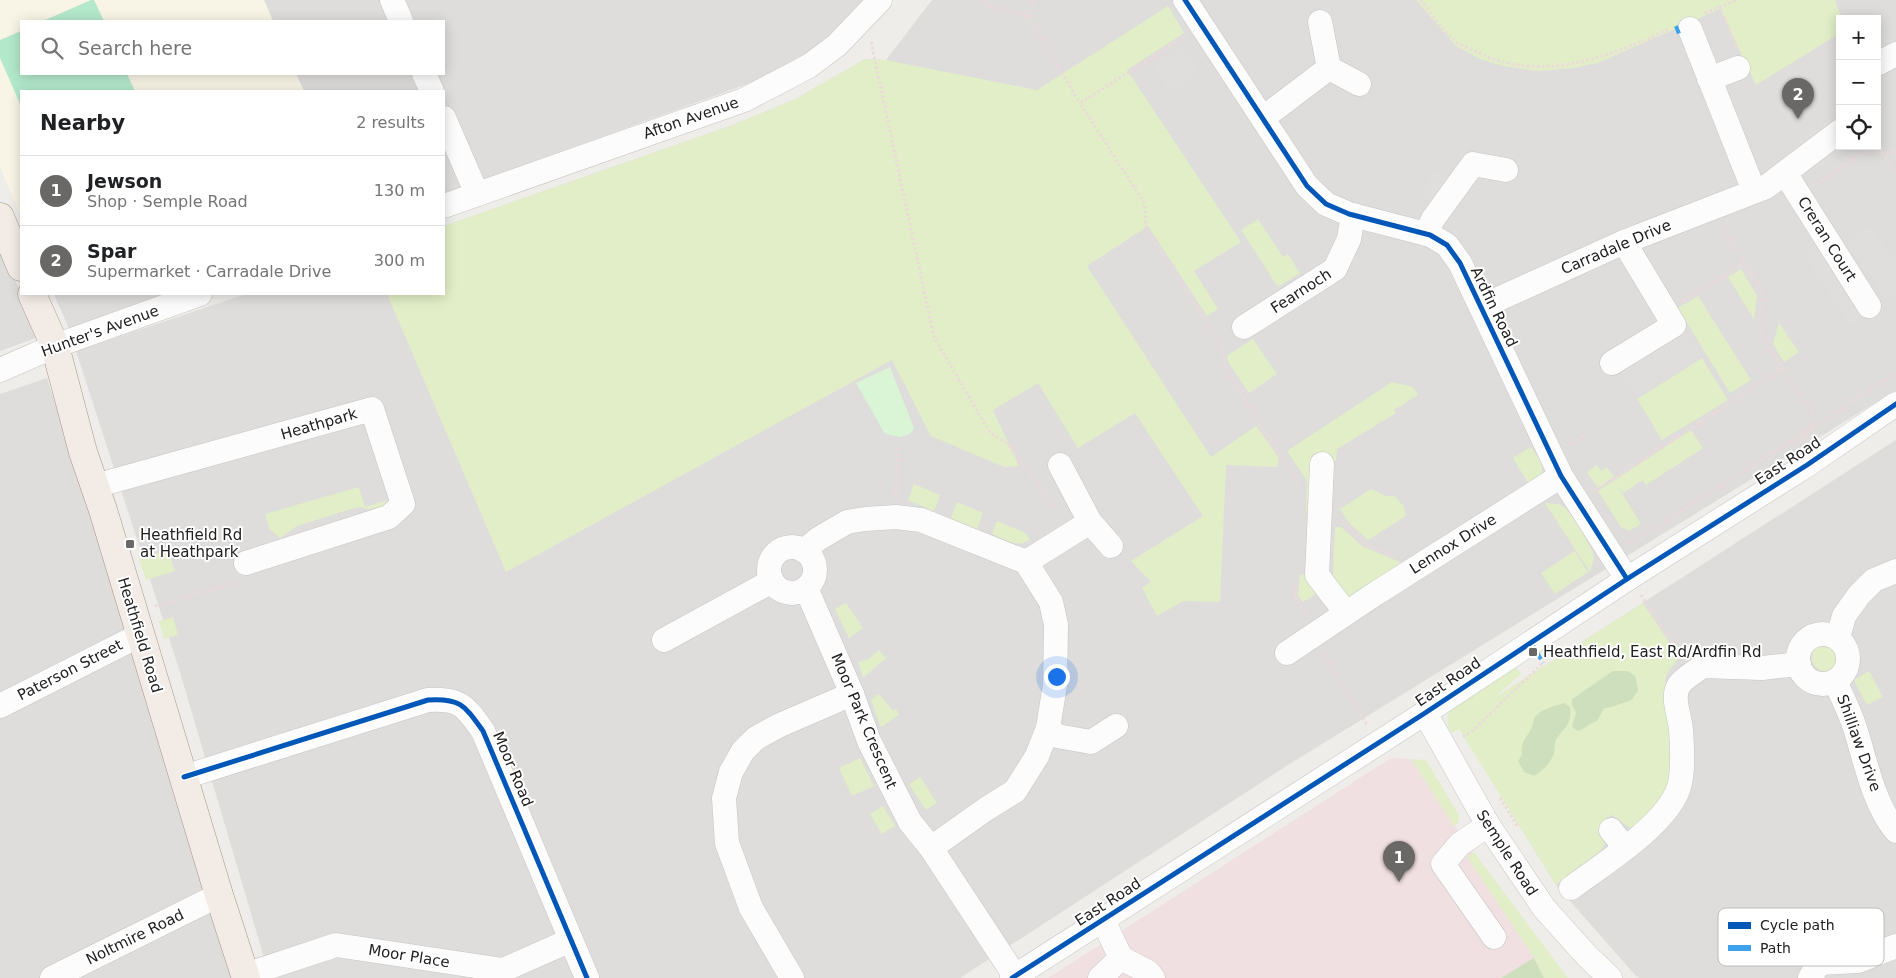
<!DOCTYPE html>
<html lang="en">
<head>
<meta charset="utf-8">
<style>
  :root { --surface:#fff; --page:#f6f6f6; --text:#202124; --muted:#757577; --line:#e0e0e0; --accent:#696867 }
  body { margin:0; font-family:"DejaVu Sans",sans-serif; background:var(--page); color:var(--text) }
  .controls { position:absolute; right:15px; top:15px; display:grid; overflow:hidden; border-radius:0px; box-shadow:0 2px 12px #0003 }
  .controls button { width:45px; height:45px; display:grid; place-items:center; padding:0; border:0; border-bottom:1px solid var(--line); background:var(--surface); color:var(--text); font:25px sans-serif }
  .you { position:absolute; left:1056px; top:676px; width:18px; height:18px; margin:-12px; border:4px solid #fff; border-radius:50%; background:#1a73e8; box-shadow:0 0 0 8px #1a73e833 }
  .badge { display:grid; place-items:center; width:32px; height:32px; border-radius:50%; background:var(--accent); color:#fff; font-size:16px; font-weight:700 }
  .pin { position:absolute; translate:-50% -41px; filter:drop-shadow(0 1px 2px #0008) }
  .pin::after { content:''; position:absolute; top:26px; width:18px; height:15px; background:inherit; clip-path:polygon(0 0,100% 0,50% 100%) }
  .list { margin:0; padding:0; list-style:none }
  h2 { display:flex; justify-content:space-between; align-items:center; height:65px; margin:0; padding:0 20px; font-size:21px }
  h2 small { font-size:16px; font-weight:400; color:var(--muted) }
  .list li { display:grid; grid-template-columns:32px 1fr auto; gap:15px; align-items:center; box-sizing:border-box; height:70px; padding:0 20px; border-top:1px solid var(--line) }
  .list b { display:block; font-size:19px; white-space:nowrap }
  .list p { margin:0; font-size:16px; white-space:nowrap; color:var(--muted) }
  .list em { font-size:16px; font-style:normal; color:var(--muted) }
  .icon { flex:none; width:28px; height:28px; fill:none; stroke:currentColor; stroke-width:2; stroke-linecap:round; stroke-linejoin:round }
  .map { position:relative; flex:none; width:1896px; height:978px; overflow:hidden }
  .search { position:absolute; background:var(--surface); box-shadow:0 2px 12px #0003; left:20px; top:20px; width:425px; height:55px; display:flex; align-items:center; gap:12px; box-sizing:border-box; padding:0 18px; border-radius:0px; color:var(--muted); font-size:19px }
  .panel { position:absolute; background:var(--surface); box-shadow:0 2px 12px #0003; left:20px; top:90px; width:425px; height:205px; border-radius:0px }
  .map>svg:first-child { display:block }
  .residential { fill:#dedddb; fill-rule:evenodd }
  .commercial { fill:#f1e0e1 }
  .education { fill:#f8f5e6 }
  .grass { fill:#e1eec7 }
  .forest { fill:#cedfbe }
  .park { fill:#d9f5d5 }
  .pitch { fill:#b3e8cb }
  .parking { fill:#dfdedd }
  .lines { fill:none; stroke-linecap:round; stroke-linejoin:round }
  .minor-casing { stroke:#c6c5c4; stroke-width:25 }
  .major-casing { stroke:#a69785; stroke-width:29 }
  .path { stroke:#ecdadb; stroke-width:3; stroke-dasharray:2.5 2.5; stroke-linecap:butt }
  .minor { stroke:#fdfcfc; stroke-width:24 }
  .major { stroke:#f2ebe6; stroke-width:28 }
  .quiet { stroke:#3ea2ea; stroke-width:4; stroke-dasharray:8 4; stroke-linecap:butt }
  .cycleway-casing { stroke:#fff; stroke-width:8 }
  .cycleway { stroke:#0057b8; stroke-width:5 }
  .poi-dot { fill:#696867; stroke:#fff; stroke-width:2 }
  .labels { text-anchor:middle; stroke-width:4; stroke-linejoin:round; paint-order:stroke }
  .street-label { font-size:15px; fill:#212121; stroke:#fff }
  .poi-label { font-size:15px; fill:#212121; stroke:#fff; text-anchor:start }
  .key { fill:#fff; stroke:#bcbcbc; stroke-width:1 }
  .key-label { font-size:14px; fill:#212121 }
</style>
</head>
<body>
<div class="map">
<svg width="1896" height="978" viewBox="0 0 1896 978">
  <rect width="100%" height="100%" fill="#efedea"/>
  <g class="residential">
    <path d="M264,0h603l-42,42 -39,28 -342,124v-103h-140l-8,-17h148v-53h-171z"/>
    <path d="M932,0h964v390l-608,375 -328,213h-690l-91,-309 -103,-318 170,-57h198v-68l286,-100 64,-26 71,-41 21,1zM1840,19h37v127h-37z"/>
    <path d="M0,245l39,92 -39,14z"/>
    <path d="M54,294h116l-100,37z"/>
    <path d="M47,378l189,600h-236v-584z"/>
    <path d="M1896,440v538h-256l-5,-3 -79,-90 -100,-162z"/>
  </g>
  <path class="commercial" d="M1391,758l20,1 130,199 -37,20h-456z"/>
  <path class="education" d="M0,0h264l9,21h-252v53h275l8,17h-283v125l-21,-49z"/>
  <g class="grass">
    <path d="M1416,0h419l7,19h-2v14l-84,52 -36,-76 -122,54 -25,5 -35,3 -35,-5 -23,-7 -24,-13z"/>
    <path d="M1168,6l16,27 -57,37 114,172 -47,29 24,38 -11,7 -59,-90 -61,40 124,191 45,-31 23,32 -2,9 -51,-2 -6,137 -37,-1 -26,15 -15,-28 9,-6 -20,-21 72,-45 -68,-103 -57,35 -40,-65 -45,27 26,56 -15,1 -73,-31 -39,-76 -386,212 -119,-278h57v-68l286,-100 64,-26 71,-41 21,1 151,30z"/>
    <path d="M1258,219l25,38 5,-3 12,19 -22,14 -37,-57z"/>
    <path d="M1741,269l16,27 -3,23 -26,-42z"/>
    <path d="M1698,296l53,84 -21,13 -52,-85z"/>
    <path d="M1779,323l20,29 -15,10 -11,-18z"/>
    <path d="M1253,339l24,35 -28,19 -22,-33 1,-5z"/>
    <path d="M1702,358l26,42 -66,40 -25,-41z"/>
    <path d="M1392,382l21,5 5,8 -24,15 2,3 -59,36 -1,12 -18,-1 -2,53h-10l1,-32 -20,-30z"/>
    <path d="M1691,430l12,18 -57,37 -3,-5 -20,13 -8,-11 26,42 -12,7 -8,-4 -23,-36z"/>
    <path d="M1531,447c13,19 17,23 -1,39l-17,-28z"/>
    <path d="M1597,465l4,6 6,-4 7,10 -16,11 -11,-16z"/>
    <path d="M914,484l26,11 -6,16 -26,-11z"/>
    <path d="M359,487l6,20 23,-7 -5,6 -12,3 -13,-2 -61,19 -17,12 -10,-8 -5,-16z"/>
    <path d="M1371,489l14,7h10l9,11 2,9 -38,24 -18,-16 -10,-15z"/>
    <path d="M957,502l26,11 -6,16 -26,-11z"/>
    <path d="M1545,503c7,1 14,0 19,4 6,4 27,39 29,46 2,7 -1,12 -3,19z"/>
    <path d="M997,521l29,12 4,7c-15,8 -24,0 -38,-6z"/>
    <path d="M1335,527h6l21,19 40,17 -55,36 -13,-18 -1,-6z"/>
    <path d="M168,550l7,21 -29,9 -7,-21z"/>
    <path d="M1575,551l13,21 -33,22 -14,-21z"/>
    <path d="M1300,574l12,1 9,16 -18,11 -5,-7z"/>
    <path d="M846,603l17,25 -14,10 -14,-29z"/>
    <path d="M1643,603l36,54 -11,15 -3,8 5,25 5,60 -12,38 -28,27c-10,-3 -14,-11 -23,-15l-6,3 -3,6 5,14 -7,12 -45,35 -97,-156 -7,4c-6,-7 -5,-15 -3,-23l78,-51 -11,8 5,7 -27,24z"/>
    <path d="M173,617l5,18 -14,4 -5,-18z"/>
    <circle cx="1827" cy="657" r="15"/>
    <path d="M879,650l7,8 -23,20 -5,-16 11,-3z"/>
    <path d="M1869,671l14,26 -16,8 -13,-25z"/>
    <path d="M879,694l14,17 3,-2 3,6 -18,12 -10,-27z"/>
    <path d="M860,758l14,28 -22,10 -13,-28z"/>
    <path d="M1411,759l15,1 33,55 -1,8 -4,3z"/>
    <path d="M920,777l17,26 -11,7 -17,-26z"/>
    <path d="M883,806l12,20 -13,8 -12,-20z"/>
    <path d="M1474,852l93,125 1,1h-24l-10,-20 -67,-101z"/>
  </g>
  <g class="forest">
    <path d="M1613,671h15l7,5 3,14c-7,12 -6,10 -18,14 -7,2 -9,4 -16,4l-7,13c-8,2 -11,7 -19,10l-6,-4 4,-15 -4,-7v-6z"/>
    <path d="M1564,703l6,4c2,18 -4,18 -13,31 -3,4 -2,10 -3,15 -3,10 -12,18 -20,23l-10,-4 -6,-11 4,-6c-2,-12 4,-17 9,-26 2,-4 2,-9 4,-12 6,-8 20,-11 29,-14z"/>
    <path d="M1534,958l10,20h-43z"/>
  </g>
  <path class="park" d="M890,367l24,61 -4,6 -10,3 -15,-3 -29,-51z"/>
  <g class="pitch">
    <path d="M91,0h3l10,21h-61z"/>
    <path d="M21,31v43h106l8,17h-114v15l-21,-48v-18z"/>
  </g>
  <g class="parking">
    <path d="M1182,46l18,26 -30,20 -18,-26z"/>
    <path d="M1840,113v33h14l-44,26 -18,-30z"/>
    <path d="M1435,170l13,8 -17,24 -13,-8z"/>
    <path d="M1870,225l26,36v34l-9,6 -41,-60z"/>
    <path d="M1822,240l48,74 -19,13 -49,-74z"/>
    <path d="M1681,324l21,33 -65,41 -21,-32z"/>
  </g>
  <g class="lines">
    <g class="minor-casing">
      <g id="minor">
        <path d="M392,0l9,21"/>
        <path d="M1185,0l122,186 19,18 23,10 81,21 17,10 13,18 101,213 66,103"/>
        <path d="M1690,29l64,162"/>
        <path d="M1877,64l19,-10"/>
        <path d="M1329,68l30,16"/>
        <path d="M424,74l8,17"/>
        <path d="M1709,79l29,-11"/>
        <path d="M444,118l33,76"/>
        <path d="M1263,118l66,-50 -9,-46"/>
        <path d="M1785,173l84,133"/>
        <path d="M444,206l300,-106 65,-34 28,-21 43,-45"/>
        <path d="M1426,234l7,-15 40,-55 33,6"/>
        <path d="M1481,307l143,-65 142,-55 74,-56"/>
        <path d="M1244,327l91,-58 14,-30 4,-24"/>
        <path d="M1612,363l62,-38 -50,-83"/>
        <path d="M0,370l55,-24 145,-52"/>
        <path d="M1322,464l-5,111 29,38"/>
        <path d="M1060,465l30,57 21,24"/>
        <path d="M95,486l277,-77 31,95 -14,13 -143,46"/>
        <circle cx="792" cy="570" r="23"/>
        <path d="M804,551l14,-12 29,-17 18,-3 31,-2 25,3 105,42 25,40 5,23 -1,60 -7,43 -11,28 -22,35 -29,18 -55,39"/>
        <path d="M1026,562l64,-40"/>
        <path d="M806,588l46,106 17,47 41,81 21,26 84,128"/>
        <circle cx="1823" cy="659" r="25"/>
        <path d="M1838,638l6,-22 15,-21 15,-15 22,-9"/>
        <path d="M664,640l108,-59"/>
        <path d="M1287,653l88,-59 186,-118"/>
        <path d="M1835,681c7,16 15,31 20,47 11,34 18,75 41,103"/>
        <path d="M0,706l140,-71"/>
        <path d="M1425,713l63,112 56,83 43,48 23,22"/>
        <path d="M1048,728l9,8 34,6 25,-16"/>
        <path d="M184,777l244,-77c33,-2 37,6 55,31l104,247"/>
        <path d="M1488,825l-28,19 -17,20 51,73"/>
        <path d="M1611,830l14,18"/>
        <path d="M1571,888c31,-23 97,-64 108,-101 5,-17 3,-40 2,-57 -1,-15 -10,-32 -2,-45 5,-7 17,-14 24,-19l59,2 37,-4"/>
        <path d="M1805,946l12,13 2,4 -9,15"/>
        <path d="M1121,958l27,14 5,6"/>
        <path d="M1819,963l39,-2 38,-15"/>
        <path d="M245,975l91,-30 167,25 68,-30"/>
        <path d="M52,978l167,-83"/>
        <path d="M792,978l-41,-70 -24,-65 -3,-45 7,-26 12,-21 13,-13 24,-13 72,-31"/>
        <path d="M1012,978l413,-265 202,-134 180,-114 89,-61"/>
        <path d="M1100,978l21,-20 -18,-38"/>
      </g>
    </g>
    <g class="major-casing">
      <g id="major">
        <path d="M0,217l21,50"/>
        <path d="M32,294l23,52 28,106 20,58 116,385 27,83"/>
      </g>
    </g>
    <g class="path">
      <path d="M983,0l3,5 42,12 6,-17"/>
      <path d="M1421,0c10,14 21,30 34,41 7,5 17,8 24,12 65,31 130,3 191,-24"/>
      <path d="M1720,7l17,41"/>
      <path d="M1705,13l32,-13"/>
      <path d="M1028,17l52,86"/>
      <path d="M1184,37l-104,66 65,101 1,26 76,116 2,21 74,117"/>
      <path d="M871,42l63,295 56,96 17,10 50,67"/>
      <path d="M1877,144l5,9 14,-1"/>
      <path d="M1882,153l14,21"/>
      <path d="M1817,184l56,-38"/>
      <path d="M1721,226l42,66 -1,46 51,75 -2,15 -14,16"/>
      <path d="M1683,301l61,-38"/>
      <path d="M1569,445l17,-10"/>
      <path d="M1595,491l187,-122"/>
      <path d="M896,496l2,-51"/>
      <path d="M1342,520l25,25 28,11"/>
      <path d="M1630,542l2,1 264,-170"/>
      <path d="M1296,582l-1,15 12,18"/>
      <path d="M1641,595l40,62"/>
      <path d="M155,606l77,-22 4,-5"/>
      <path d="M1323,654l44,71"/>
      <path d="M1463,737l10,-7 71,-68"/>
      <path d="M1500,798l18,29"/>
    </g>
    <use href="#minor" class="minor"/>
    <use href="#major" class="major"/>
    <g class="quiet">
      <path d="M1676,26l4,10"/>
      <path d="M1531,642l12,21"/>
    </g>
    <g class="cycleway-casing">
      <g id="cycleway">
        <path d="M1185,0l122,186 19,18 23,10 81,21 17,10 13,18 101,213 66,103"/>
        <path d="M184,777l244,-77c33,-2 37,6 55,31l104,247"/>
        <path d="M1012,978l413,-265 202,-134 180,-114 89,-61"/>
      </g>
    </g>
    <use href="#cycleway" class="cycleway"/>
  </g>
  <g class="poi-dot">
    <rect x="125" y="539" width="10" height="10" rx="2.5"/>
    <rect x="1528" y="647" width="10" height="10" rx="2.5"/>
  </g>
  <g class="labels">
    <g class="street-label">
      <text transform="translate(691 118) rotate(-19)" y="5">Afton Avenue</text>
      <text transform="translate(1827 239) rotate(58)" y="5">Creran Court</text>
      <text transform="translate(1616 247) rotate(-23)" y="5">Carradale Drive</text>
      <text transform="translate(1301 291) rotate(-33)" y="5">Fearnoch</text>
      <text transform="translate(1494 307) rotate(64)" y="5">Ardfin Road</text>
      <text transform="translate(100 331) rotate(-20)" y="5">Hunter's Avenue</text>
      <text transform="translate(319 424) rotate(-16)" y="5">Heathpark</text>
      <text transform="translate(1788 461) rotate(-33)" y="5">East Road</text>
      <text transform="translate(1453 544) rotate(-32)" y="5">Lennox Drive</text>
      <text transform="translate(140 635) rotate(73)" y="5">Heathfield Road</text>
      <text transform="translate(70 670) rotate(-27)" y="5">Paterson Street</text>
      <text transform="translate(1448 682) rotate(-34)" y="5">East Road</text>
      <text transform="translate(864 721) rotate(67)" y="5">Moor Park Crescent</text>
      <text transform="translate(1859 743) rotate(70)" y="5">Shilliaw Drive</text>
      <text transform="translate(513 769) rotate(67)" y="5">Moor Road</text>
      <text transform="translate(1507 853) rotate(57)" y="5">Semple Road</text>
      <text transform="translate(1108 902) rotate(-33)" y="5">East Road</text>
      <text transform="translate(135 937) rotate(-26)" y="5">Noltmire Road</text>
      <text transform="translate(409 956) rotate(9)" y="5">Moor Place</text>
    </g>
    <g class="poi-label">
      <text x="140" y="540">Heathfield Rd<tspan x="140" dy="17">at Heathpark</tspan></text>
      <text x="1543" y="657">Heathfield, East Rd/Ardfin Rd</text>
    </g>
  </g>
  <rect x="1718" y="908" width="166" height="58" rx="8" class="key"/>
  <rect x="1728" y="922" width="23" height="7" fill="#0057b8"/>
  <rect x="1728" y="945" width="23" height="6" fill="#3ea2ea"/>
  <g class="key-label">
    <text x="1760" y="930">Cycle path</text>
    <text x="1760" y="953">Path</text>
  </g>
</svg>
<div class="controls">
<button>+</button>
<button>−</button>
<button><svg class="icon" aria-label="locate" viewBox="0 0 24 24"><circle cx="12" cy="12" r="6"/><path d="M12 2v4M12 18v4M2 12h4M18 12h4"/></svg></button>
</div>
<div class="you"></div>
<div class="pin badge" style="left:1399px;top:882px">1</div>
<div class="pin badge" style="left:1798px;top:119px">2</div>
<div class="search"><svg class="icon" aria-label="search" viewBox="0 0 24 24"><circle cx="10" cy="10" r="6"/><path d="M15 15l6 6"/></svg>Search here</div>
<section class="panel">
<h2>Nearby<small>2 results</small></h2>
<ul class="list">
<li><span class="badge">1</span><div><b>Jewson</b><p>Shop · Semple Road</p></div><em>130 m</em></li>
<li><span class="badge">2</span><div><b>Spar</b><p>Supermarket · Carradale Drive</p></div><em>300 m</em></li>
</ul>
</section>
</div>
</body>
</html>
